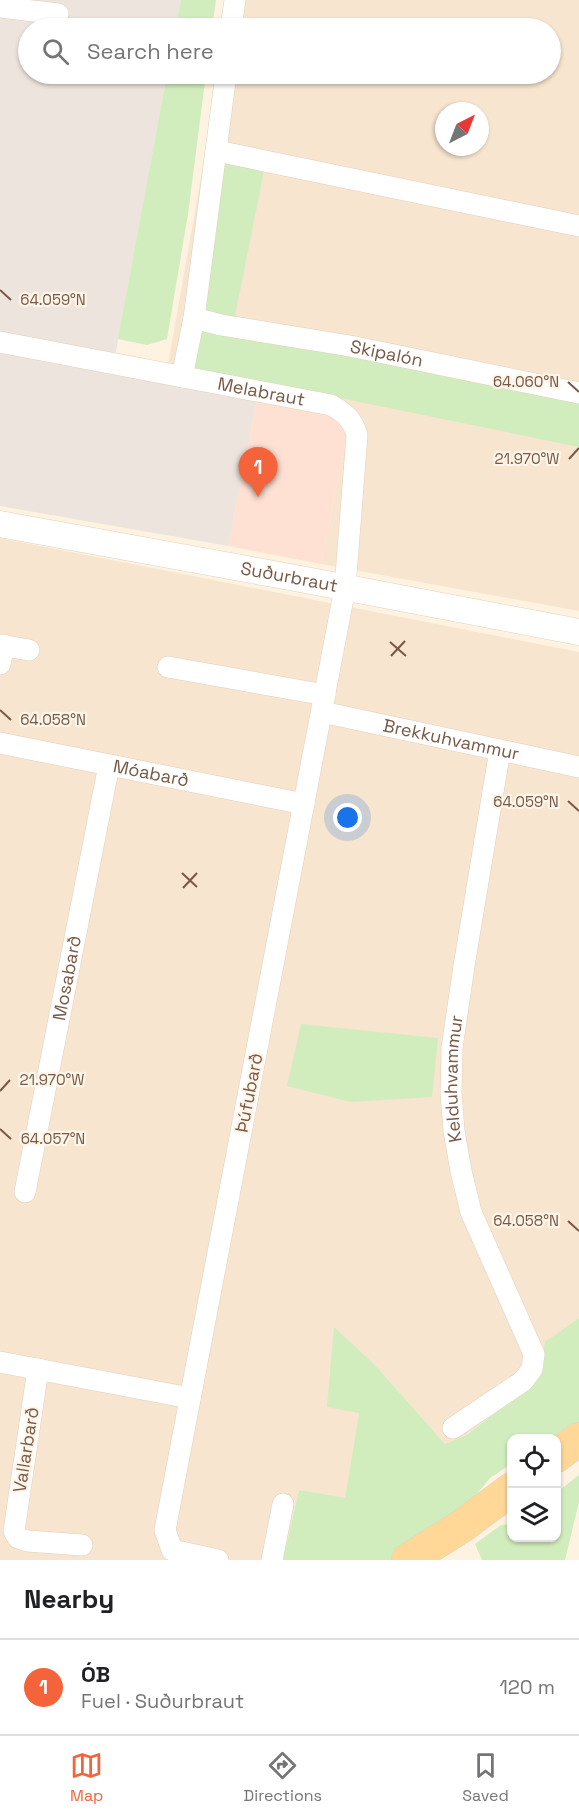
<!DOCTYPE html>
<html lang="en">
<head>
<meta charset="utf-8">
<style>
  :root { --surface:#fff; --page:#f2f2f2; --text:#202124; --muted:#757577; --line:#e0e0e0; --accent:#f5633a }
  body { margin:0; font-family:"Space Grotesk",sans-serif; background:var(--page); color:var(--text) }
  .controls { position:absolute; right:18px; bottom:18px; display:grid; overflow:hidden; border-radius:12px; box-shadow:0 2px 4px #0004 }
  .controls button { width:54px; height:54px; display:grid; place-items:center; padding:0; border:0; border-bottom:2px solid var(--line); background:var(--surface); color:var(--text); font:30px sans-serif }
  .compass { position:absolute; left:435px; top:102px; width:54px; height:54px; border-radius:50%; background:var(--surface); box-shadow:0 2px 4px #0004; rotate:42deg }
  .you { position:absolute; left:348px; top:818px; width:21px; height:21px; margin:-15px; border:4px solid #fff; border-radius:50%; background:#1a73e8; box-shadow:0 0 0 9px #1a73e833 }
  .badge { display:grid; place-items:center; width:39px; height:39px; border-radius:50%; background:var(--accent); color:#fff; font-size:20px; font-weight:700 }
  .pin { position:absolute; translate:-50% -50px; filter:drop-shadow(0 2px 3px #0008) }
  .pin::after { content:''; position:absolute; top:32px; width:21px; height:18px; background:inherit; clip-path:polygon(0 0,100% 0,50% 100%) }
  .list { margin:0; padding:0; list-style:none }
  h2 { display:flex; justify-content:space-between; align-items:center; height:78px; margin:0; padding:0 24px; font-size:26px }
  h2 small { font-size:20px; font-weight:400; color:var(--muted) }
  .list li { display:grid; grid-template-columns:39px 1fr auto; gap:18px; align-items:center; box-sizing:border-box; height:96px; padding:0 24px; border-top:2px solid var(--line) }
  .list b { display:block; font-size:22px; white-space:nowrap }
  .list p { margin:0; font-size:20px; white-space:nowrap; color:var(--muted) }
  .list em { font-size:20px; font-style:normal; color:var(--muted) }
  .icon { flex:none; width:33px; height:33px; fill:none; stroke:currentColor; stroke-width:2; stroke-linecap:round; stroke-linejoin:round }
  .map { position:relative; flex:none; width:579px; height:1560px; overflow:hidden }
  .search { position:absolute; background:var(--surface); box-shadow:0 2px 4px #0004; left:18px; right:18px; top:18px; height:66px; display:flex; align-items:center; gap:15px; box-sizing:border-box; padding:0 21px; border-radius:33px; color:var(--muted); font-size:22px }
  .sheet { height:174px; background:var(--surface) }
  nav { display:flex; justify-content:space-around; align-items:center; box-sizing:border-box; height:84px; border-top:2px solid var(--line); background:var(--surface); font-size:16px; color:var(--muted) }
  nav a { display:grid; justify-items:center; gap:3px }
  nav .on { color:var(--accent) }
  .map>svg:first-child { display:block }
  .residential { fill:#f7e5cf; fill-rule:evenodd }
  .commercial { fill:#ffe1d4 }
  .industrial { fill:#ede4dd }
  .green { fill:#d1edbe }
  .lines { fill:none; stroke-linecap:round; stroke-linejoin:round }
  .minor-casing { stroke:#e4cfbc; stroke-width:22 }
  .tertiary-casing { stroke:#e4cfbc; stroke-width:27 }
  .primary-casing { stroke:#dcd3cf; stroke-width:34 }
  .minor { stroke:#fff; stroke-width:21 }
  .tertiary { stroke:#fff; stroke-width:26 }
  .primary { stroke:#ffd897; stroke-width:33 }
  .ticks { fill:none; stroke:#785745; stroke-width:2 }
  .labels { text-anchor:middle; stroke-width:4.5; stroke-linejoin:round; paint-order:stroke }
  .street-label { font-size:18px; fill:#785745; stroke:#fff6e9 }
  .ticks-label { font-size:15px; text-anchor:middle; fill:#785745; stroke:#fff6e9; stroke-width:4.5; stroke-linejoin:round; paint-order:stroke }
</style>
</head>
<body>
<div class="map">
<svg width="579" height="1560" viewBox="0 0 579 1560">
  <rect width="100%" height="100%" fill="#fef3e1"/>
  <g class="residential">
    <path d="M232,0h347v611l-258,-47 29,-145 -184,-43 53,-302h331v-46h-323zM444,111h36v36h-36z"/>
    <path d="M0,538l579,114v666l-33,24 -4,17 -21,34 -53,41 -23,10 -69,-78 -42,-38 25,85 -14,86 -46,-9 -16,70h-283z"/>
  </g>
  <path class="commercial" d="M257,400l93,19 -29,145 -93,-18z"/>
  <path class="industrial" d="M0,0h181l-6,28h-147v46h139l-54,294 144,32 -29,146 -228,-40z"/>
  <g class="green">
    <path d="M181,0h35l-4,28h-37z"/>
    <path d="M167,74h39l-18,140 -21,125 -20,6 -29,-6z"/>
    <path d="M221,162l43,9 -32,160 347,71v45l-400,-82z"/>
    <path d="M301,1024l137,14 -6,59 -81,5 -64,-16z"/>
    <path d="M579,1318v104l-23,16h-44l-1,26 -21,14 -23,28 -70,54h-114l16,-70 46,8 14,-85 -32,-6 7,-80 42,39 69,78 23,-10 53,-41 21,-34 3,-17z"/>
    <path d="M579,1475v27l-14,58h-83l-7,-16 26,-19 10,-1 1,14h44l1,-46z"/>
  </g>
  <g class="lines">
    <g class="minor-casing">
      <g id="minor">
        <path d="M0,7l58,7"/>
        <path d="M231,28l4,-28"/>
        <path d="M217,151l362,75"/>
        <path id="s1" d="M194,318l27,7 129,21 229,47"/>
        <path id="s2" d="M0,342l331,63c14,8 22,15 26,30l-12,153 -180,942 7,20 46,10"/>
        <path d="M182,377l12,-59 32,-244"/>
        <path d="M0,645l29,5"/>
        <path d="M0,664l4,-19"/>
        <path d="M168,667l157,28"/>
        <path id="s3" d="M322,712l257,55"/>
        <path id="s4" d="M0,743l304,61"/>
        <path id="s5" d="M25,1192l84,-427"/>
        <path d="M0,1362l190,36"/>
        <path d="M38,1369l-24,162 4,7 10,3 54,4"/>
        <path id="s6" d="M453,1428l70,-47 9,-12 2,-15 -63,-142 -10,-41 -7,-40 -3,-38 1,-45 12,-82 36,-216"/>
        <path d="M272,1560l11,-56"/>
      </g>
    </g>
    <g class="tertiary-casing">
      <g id="tertiary">
        <path id="s7" d="M0,524l290,53 289,55"/>
      </g>
    </g>
    <g class="primary-casing">
      <g id="primary">
        <path d="M556,1456l23,-17"/>
        <path d="M408,1560l54,-34 50,-37"/>
      </g>
    </g>
    <use href="#minor" class="minor"/>
    <use href="#tertiary" class="tertiary"/>
    <use href="#primary" class="primary"/>
  </g>
  <path class="ticks" d="M0,290l11,10M568,382l11,10M569,459l10,-11M390,642l16,14M391,656l14,-15M0,710l11,10M568,801l11,10M182,873l15,14M183,888l14,-15M0,1091l10,-11M0,1129l11,10M568,1221l11,10"/>
  <g class="labels">
    <g class="street-label">
      <text dy="6" stroke="none"><textPath href="#s1" startOffset="196">Skipalón</textPath></text>
      <text dy="6" stroke="none"><textPath href="#s2" startOffset="266">Melabraut</textPath></text>
      <text dy="6" stroke="none"><textPath href="#s7" startOffset="294">Suðurbraut</textPath></text>
      <text dy="6" stroke="none"><textPath href="#s3" startOffset="132">Brekkuhvammur</textPath></text>
      <text dy="6" stroke="none"><textPath href="#s4" startOffset="154">Móabarð</textPath></text>
      <text dy="6" stroke="none"><textPath href="#s5" startOffset="218">Mosabarð</textPath></text>
      <text dy="6" stroke="none"><textPath href="#s6" startOffset="405">Kelduhvammur</textPath></text>
      <text transform="translate(249 1093) rotate(-79)" y="6">Þúfubarð</text>
      <text transform="translate(26 1450) rotate(-81)" y="6">Vallarbarð</text>
    </g>
  </g>
  <g class="ticks-label">
    <text x="53" y="305">64.059°N</text>
    <text x="526" y="387">64.060°N</text>
    <text x="527" y="464">21.970°W</text>
    <text x="53" y="725">64.058°N</text>
    <text x="526" y="807">64.059°N</text>
    <text x="52" y="1085">21.970°W</text>
    <text x="53" y="1144">64.057°N</text>
    <text x="526" y="1226">64.058°N</text>
  </g>
</svg>
<div class="controls">
<button><svg class="icon" aria-label="locate" viewBox="0 0 24 24"><circle cx="12" cy="12" r="6"/><path d="M12 2v4M12 18v4M2 12h4M18 12h4"/></svg></button>
<button><svg class="icon" aria-label="layers" viewBox="0 0 24 24"><path d="M12 4l9 5-9 5-9-5zM3 14l9 5 9-5"/></svg></button>
</div>
<svg class="compass" viewBox="-18 -18 36 36"><path d="M0-13l5 13h-10z" fill="#e53935"/><path d="M0 13l5-13h-10z" fill="#757577"/></svg>
<div class="you"></div>
<div class="pin badge" style="left:258px;top:497px">1</div>
<div class="search"><svg class="icon" aria-label="search" viewBox="0 0 24 24"><circle cx="10" cy="10" r="6"/><path d="M15 15l6 6"/></svg>Search here</div>
</div>
<section class="sheet">
<h2>Nearby<small></small></h2>
<ul class="list">
<li><span class="badge">1</span><div><b>ÓB</b><p>Fuel · Suðurbraut</p></div><em>120 m</em></li>
</ul>
</section>
<nav>
<a class="on"><svg class="icon" aria-label="map" viewBox="0 0 24 24"><path d="M3 6l6-2 6 2 6-2v14l-6 2-6-2-6 2zM9 4v14M15 6v14"/></svg>Map</a>
<a><svg class="icon" aria-label="directions" viewBox="0 0 24 24"><path d="M12 3l9 9-9 9-9-9zM9 14v-3h6M13 9l2 2-2 2"/></svg>Directions</a>
<a><svg class="icon" aria-label="saved" viewBox="0 0 24 24"><path d="M7 4h10v16l-5-4-5 4z"/></svg>Saved</a>
</nav>
</body>
</html>
